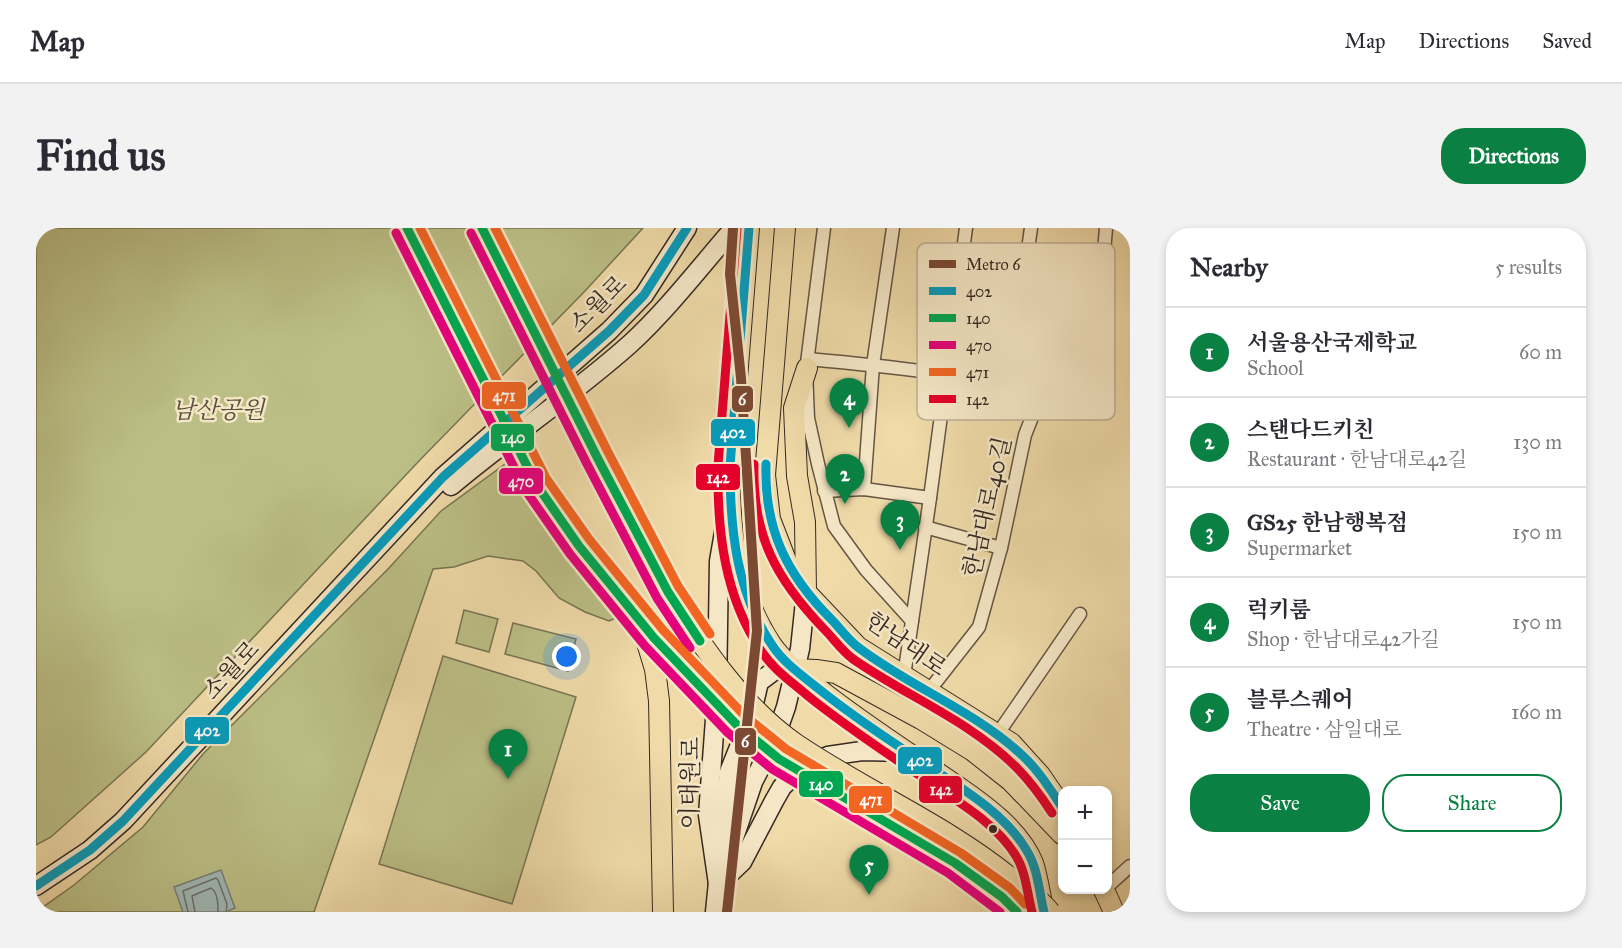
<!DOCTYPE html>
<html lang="en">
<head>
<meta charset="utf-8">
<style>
  :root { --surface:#fff; --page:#f2f2f3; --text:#2b2b33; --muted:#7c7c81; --line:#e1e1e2; --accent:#0b8043 }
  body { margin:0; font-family:"IM FELL Great Primer","Noto Serif KR",serif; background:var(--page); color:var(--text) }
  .controls { position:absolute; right:18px; bottom:18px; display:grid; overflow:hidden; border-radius:12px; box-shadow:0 3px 9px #0003 }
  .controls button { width:54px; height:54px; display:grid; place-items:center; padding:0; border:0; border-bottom:2px solid var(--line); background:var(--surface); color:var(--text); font:30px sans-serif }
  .you { position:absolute; left:531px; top:429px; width:21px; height:21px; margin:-15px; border:4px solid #fff; border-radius:50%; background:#1a73e8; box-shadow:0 0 0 9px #1a73e833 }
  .badge { display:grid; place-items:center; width:39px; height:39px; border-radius:50%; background:var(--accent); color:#fff; font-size:20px; font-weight:700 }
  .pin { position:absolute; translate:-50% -50px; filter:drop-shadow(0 2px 3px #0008) }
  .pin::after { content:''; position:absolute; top:32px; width:21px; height:18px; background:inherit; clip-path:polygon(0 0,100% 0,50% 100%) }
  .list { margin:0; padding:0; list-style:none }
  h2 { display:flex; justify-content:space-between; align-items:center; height:78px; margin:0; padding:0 24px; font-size:26px }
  h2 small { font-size:20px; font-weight:400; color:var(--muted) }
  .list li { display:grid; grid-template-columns:39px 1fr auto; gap:18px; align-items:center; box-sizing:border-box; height:90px; padding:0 24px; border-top:2px solid var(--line) }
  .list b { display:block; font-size:22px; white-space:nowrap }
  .list p { margin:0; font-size:20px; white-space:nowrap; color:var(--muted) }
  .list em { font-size:20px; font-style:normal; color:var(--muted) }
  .actions { display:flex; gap:12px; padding:18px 24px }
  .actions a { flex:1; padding:14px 0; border:2px solid var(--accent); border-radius:24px; text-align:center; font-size:21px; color:var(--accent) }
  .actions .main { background:var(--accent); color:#fff }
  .map { position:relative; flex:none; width:1094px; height:684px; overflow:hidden; border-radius:24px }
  header { display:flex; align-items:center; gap:36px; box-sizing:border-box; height:84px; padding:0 30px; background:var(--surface); border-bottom:2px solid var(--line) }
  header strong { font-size:28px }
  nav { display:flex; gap:33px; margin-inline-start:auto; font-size:21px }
  .intro { display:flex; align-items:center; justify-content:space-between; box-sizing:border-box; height:144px; padding:0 36px }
  h1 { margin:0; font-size:42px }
  .button { padding:15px 27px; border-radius:24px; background:var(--accent); color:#fff; font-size:21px; font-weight:700 }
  main { display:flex; gap:36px; padding:0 36px }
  aside { flex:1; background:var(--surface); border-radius:24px; box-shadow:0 3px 9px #0003 }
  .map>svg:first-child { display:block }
  .green { fill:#bbbf86; stroke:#787454; stroke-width:1.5 }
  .water { fill:#a0b7b5; stroke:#767e7b; stroke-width:1.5 }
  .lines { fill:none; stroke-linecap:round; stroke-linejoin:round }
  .shore { stroke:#6b706c; stroke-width:1.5 }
  .primary-tunnel { stroke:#cab78d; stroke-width:20; stroke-dasharray:20 10; stroke-linecap:butt }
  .minor-casing { stroke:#645544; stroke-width:15 }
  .secondary-casing { stroke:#362923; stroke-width:21 }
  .primary-casing { stroke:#362923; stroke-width:22 }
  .minor { stroke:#f5e7c6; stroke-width:12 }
  .secondary { stroke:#f5e7c6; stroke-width:18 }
  .primary { stroke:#efdaa8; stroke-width:20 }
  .primary-bridge-casing { stroke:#362923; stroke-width:22; stroke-linecap:butt }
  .primary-bridge { stroke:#efdaa8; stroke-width:20 }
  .bus-1-casing { stroke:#f5e7c6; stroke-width:14 }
  .bus-2-casing { stroke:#f5e7c6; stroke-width:14 }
  .bus-3-casing { stroke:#f5e7c6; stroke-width:14 }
  .bus-4-casing { stroke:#f5e7c6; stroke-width:14 }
  .bus-5-casing { stroke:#f5e7c6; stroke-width:14 }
  .bus-1 { stroke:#059cbd; stroke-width:9 }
  .bus-2 { stroke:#00a651; stroke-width:9 }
  .bus-3 { stroke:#e5007d; stroke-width:9 }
  .bus-4 { stroke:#f26522; stroke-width:9 }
  .bus-5 { stroke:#e4002b; stroke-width:9 }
  .metro-1-casing { stroke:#f5e7c6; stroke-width:15 }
  .metro-1 { stroke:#7c4932; stroke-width:10 }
  .bus-dot { fill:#362923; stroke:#f5e7c6; stroke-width:2 }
  .labels { text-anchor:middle; stroke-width:5; stroke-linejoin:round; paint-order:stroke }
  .street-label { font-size:24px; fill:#362923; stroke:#f5e7c6 }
  .park-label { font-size:24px; font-style:italic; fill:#574e3c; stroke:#f5e7c6 }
  .key { fill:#f5e7c6; stroke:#bcae95; stroke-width:1.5 }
  .key-label { font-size:16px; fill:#362923 }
  .line-badge { stroke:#f5e7c6; stroke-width:2 }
  .badge-label { font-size:16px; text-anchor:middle; font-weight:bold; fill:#fff }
</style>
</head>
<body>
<header>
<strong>Map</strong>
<nav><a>Map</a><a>Directions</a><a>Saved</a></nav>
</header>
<div class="intro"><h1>Find us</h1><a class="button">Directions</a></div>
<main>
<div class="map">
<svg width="1094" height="684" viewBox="0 0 1094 684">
  <rect width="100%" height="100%" fill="#efdaa8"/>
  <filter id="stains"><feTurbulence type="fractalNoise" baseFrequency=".00333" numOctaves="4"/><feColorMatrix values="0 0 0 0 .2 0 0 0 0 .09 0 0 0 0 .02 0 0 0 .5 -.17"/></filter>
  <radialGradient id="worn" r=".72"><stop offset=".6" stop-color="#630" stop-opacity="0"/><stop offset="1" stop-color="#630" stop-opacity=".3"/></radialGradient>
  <g class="green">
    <path d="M0,0h607l-58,63 -167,171 -272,290 -95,85 -15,8z"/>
    <path d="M480,228l11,23 89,139 -7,3 -24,-9 -26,-14 -23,-27 -13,-10 -35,-5 -34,11 -21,2 -119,343h-278l38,-27 69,-58 60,-73 186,-186 52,-57z"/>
    <path d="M428,382l34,9 -9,33 -33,-9z"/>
    <path d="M477,395l63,16 -8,32 -63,-17z"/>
    <path d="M407,428l133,41 -64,207 -133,-40z"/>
  </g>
  <path class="water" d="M185,642l14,38 -10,4h-42l-9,-25z"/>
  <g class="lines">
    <g class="shore">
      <path d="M152,684l-5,-21 33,-13 2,2 9,24 -1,8"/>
      <path d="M159,684l-3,-16 19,-8c7,5 7,16 7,24"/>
    </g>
    <g class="primary-tunnel">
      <path d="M371,0l129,256"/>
      <path d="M446,0l116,231"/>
    </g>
    <g class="minor-casing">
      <g id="minor">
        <path d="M788,0l-18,143 2,47 10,46 16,62 32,44 46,51"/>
        <path d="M772,131c77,7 157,15 233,35"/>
        <path d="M973,158l22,-158"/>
        <path d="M828,261l9,-124 20,-137"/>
        <path d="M788,263l40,-2 66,9"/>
        <path d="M889,299l76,21"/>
        <path d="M868,448l26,-178 36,-270"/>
        <path d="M892,464l51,-65 22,-79 24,-113 16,-41 18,-16 34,-49 6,-15 7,-86"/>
        <path d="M961,507l83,-121"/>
        <path d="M1072,658l22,-20"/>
      </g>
    </g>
    <g class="secondary-casing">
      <g id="secondary">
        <path d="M415,258c58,-49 122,-91 179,-142 38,-35 70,-77 104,-116"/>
        <path d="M684,651l33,-97 21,-41 12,-34 14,-58 6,-57"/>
        <path d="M684,655l22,-21 32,-61 8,-14 21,-21 25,-10 34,-5 45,1"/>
        <path d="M682,656l-10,-69 9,-123 2,-131 8,-46"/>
        <path d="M0,658l54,-36 33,-29 320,-344 166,-146 35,-36 43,-67"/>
        <path d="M679,684l14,-140 21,-52 9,-38 16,-12 19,-1"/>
      </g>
    </g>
    <g class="primary-casing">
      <g id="primary">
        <path d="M713,0l-19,238c-1,64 5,123 41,178 12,18 32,32 49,46 43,34 89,63 134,94 28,19 66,46 79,79 5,15 7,33 11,49"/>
        <path d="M749,0l-20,247 5,44 17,44 19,29 52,55 153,96 29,32 22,32"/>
        <path d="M562,231l70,133"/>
        <path d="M500,256l43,62 70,86"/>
        <path d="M770,364l-1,-70 -8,-46 -3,-68 13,-40"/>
        <path d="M605,395l14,46 4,32 4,211"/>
        <path d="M758,441l22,1 20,3 85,46 52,32 38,30 51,53"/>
        <path d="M1068,662l10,22"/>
      </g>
    </g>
    <use href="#minor" class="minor"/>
    <use href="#secondary" class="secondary"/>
    <use href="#primary" class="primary"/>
    <g class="primary-bridge-casing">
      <g id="primary-bridge">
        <path d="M632,364c33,53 75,116 128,152 71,48 150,81 216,135 13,10 28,20 38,33"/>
        <path d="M618,410l82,86 43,35 176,104 47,34 15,15"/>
      </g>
    </g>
    <use href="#primary-bridge" class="primary-bridge"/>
    <g class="bus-1-casing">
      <g id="bus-1">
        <path d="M713,0l-19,238c0,62 6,126 42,179 11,17 28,29 43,41 36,29 74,54 112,79 35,24 78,48 100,86 11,18 12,40 17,61"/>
        <path d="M730,236c-2,64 20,110 65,155 9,9 17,21 28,29 53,40 116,63 164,108 16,15 27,33 39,51"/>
        <path d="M0,658l54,-36 33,-29 320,-344 166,-146 35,-36 43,-67"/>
      </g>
    </g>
    <g class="bus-2-casing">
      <g id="bus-2">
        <path d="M371,0l129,256 43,62 75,92 82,86 43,35 176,104 47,34 15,15"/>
        <path d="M446,0l116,231 70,133 32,49"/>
      </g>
    </g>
    <g class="bus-3-casing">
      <g id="bus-3">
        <path d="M360,5l130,258 44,63 75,92 82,86 45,37 176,104 52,39"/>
        <path d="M435,5l116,231 70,134 33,50"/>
      </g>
    </g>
    <g class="bus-4-casing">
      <g id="bus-4">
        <path d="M384,0l126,250 43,61 74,91 81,85 42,34 175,104 49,35 15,16"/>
        <path d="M459,0l114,226 69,132 32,48"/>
      </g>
    </g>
    <g class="bus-5-casing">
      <g id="bus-5">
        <path d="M701,0l-19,237c-1,65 6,132 44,187 12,18 30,30 46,44 42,34 88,63 133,94 27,18 57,37 75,66 10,16 11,37 16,56"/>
        <path d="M718,236c-2,71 22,115 70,165 10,10 18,22 29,30 53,37 117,62 163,108 14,14 25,29 36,46"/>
      </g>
    </g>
    <use href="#bus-1" class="bus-1"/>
    <use href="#bus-2" class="bus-2"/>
    <use href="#bus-3" class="bus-3"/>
    <use href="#bus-4" class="bus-4"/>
    <use href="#bus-5" class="bus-5"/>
    <g class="metro-1-casing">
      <path id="metro-1" d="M691,684l30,-281 -16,-253 -11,-104 3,-46"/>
    </g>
    <use href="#metro-1" class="metro-1"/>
  </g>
  <circle class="bus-dot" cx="957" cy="601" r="5"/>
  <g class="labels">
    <g class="street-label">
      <text transform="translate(562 76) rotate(-45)" y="8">소월로</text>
      <text transform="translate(951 279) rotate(-77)" y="8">한남대로40길</text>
      <text transform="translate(870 416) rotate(35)" y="8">한남대로</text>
      <text transform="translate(195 442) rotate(-47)" y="8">소월로</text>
      <text transform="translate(654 555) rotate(-89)" y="8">이태원로</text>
    </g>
    <g class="park-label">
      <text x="182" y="190">남산공원</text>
    </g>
  </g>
  <rect x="881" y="15" width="198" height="177" rx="9" class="key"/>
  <rect x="893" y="32" width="27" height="8" fill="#7c4932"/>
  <rect x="893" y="59" width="27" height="8" fill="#059cbd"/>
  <rect x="893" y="86" width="27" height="8" fill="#00a651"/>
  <rect x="893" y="113" width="27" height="8" fill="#e5007d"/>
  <rect x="893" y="140" width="27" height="8" fill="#f26522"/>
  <rect x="893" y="167" width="27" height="8" fill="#e4002b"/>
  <g class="key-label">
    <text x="930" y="42">Metro 6</text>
    <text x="930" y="69">402</text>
    <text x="930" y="96">140</text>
    <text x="930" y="123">470</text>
    <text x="930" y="150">471</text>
    <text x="930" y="177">142</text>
  </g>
  <g class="line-badge">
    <rect x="445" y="153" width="46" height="29" rx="6" fill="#f26522"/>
    <rect x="695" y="157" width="23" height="28" rx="6" fill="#7c4932"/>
    <rect x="674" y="190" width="46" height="29" rx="6" fill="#059cbd"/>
    <rect x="454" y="195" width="45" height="29" rx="6" fill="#00a651"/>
    <rect x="659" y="235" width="46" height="28" rx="6" fill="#e4002b"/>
    <rect x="462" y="239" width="46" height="28" rx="6" fill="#e5007d"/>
    <rect x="148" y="488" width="46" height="29" rx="6" fill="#059cbd"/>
    <rect x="698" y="499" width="23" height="29" rx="6" fill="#7c4932"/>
    <rect x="861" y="518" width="46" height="29" rx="6" fill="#059cbd"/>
    <rect x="762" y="542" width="46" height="28" rx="6" fill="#00a651"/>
    <rect x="882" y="547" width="45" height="29" rx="6" fill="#e4002b"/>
    <rect x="812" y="557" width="45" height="29" rx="6" fill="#f26522"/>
  </g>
  <g class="badge-label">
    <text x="468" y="173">471</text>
    <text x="706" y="177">6</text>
    <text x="697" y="210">402</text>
    <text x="477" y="215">140</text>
    <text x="682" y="255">142</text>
    <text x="485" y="259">470</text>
    <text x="171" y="508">402</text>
    <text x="709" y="519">6</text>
    <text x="884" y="538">402</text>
    <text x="785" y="562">140</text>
    <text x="905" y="567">142</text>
    <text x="835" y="577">471</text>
  </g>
  <rect width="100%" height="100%" filter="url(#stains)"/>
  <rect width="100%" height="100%" fill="url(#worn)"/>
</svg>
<div class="controls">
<button>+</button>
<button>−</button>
</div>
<div class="you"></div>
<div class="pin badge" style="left:472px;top:551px">1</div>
<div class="pin badge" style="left:809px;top:276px">2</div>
<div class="pin badge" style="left:864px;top:322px">3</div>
<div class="pin badge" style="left:813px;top:200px">4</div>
<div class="pin badge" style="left:833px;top:667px">5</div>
</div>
<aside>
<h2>Nearby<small>5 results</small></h2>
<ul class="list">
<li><span class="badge">1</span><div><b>서울용산국제학교</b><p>School</p></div><em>60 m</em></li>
<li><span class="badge">2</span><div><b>스탠다드키친</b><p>Restaurant · 한남대로42길</p></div><em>130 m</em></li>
<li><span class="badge">3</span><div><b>GS25 한남행복점</b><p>Supermarket</p></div><em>150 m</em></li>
<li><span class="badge">4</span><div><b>럭키룸</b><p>Shop · 한남대로42가길</p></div><em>150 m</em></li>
<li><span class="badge">5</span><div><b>블루스퀘어</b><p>Theatre · 삼일대로</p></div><em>160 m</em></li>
</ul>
<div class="actions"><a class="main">Save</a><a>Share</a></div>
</aside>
</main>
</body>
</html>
